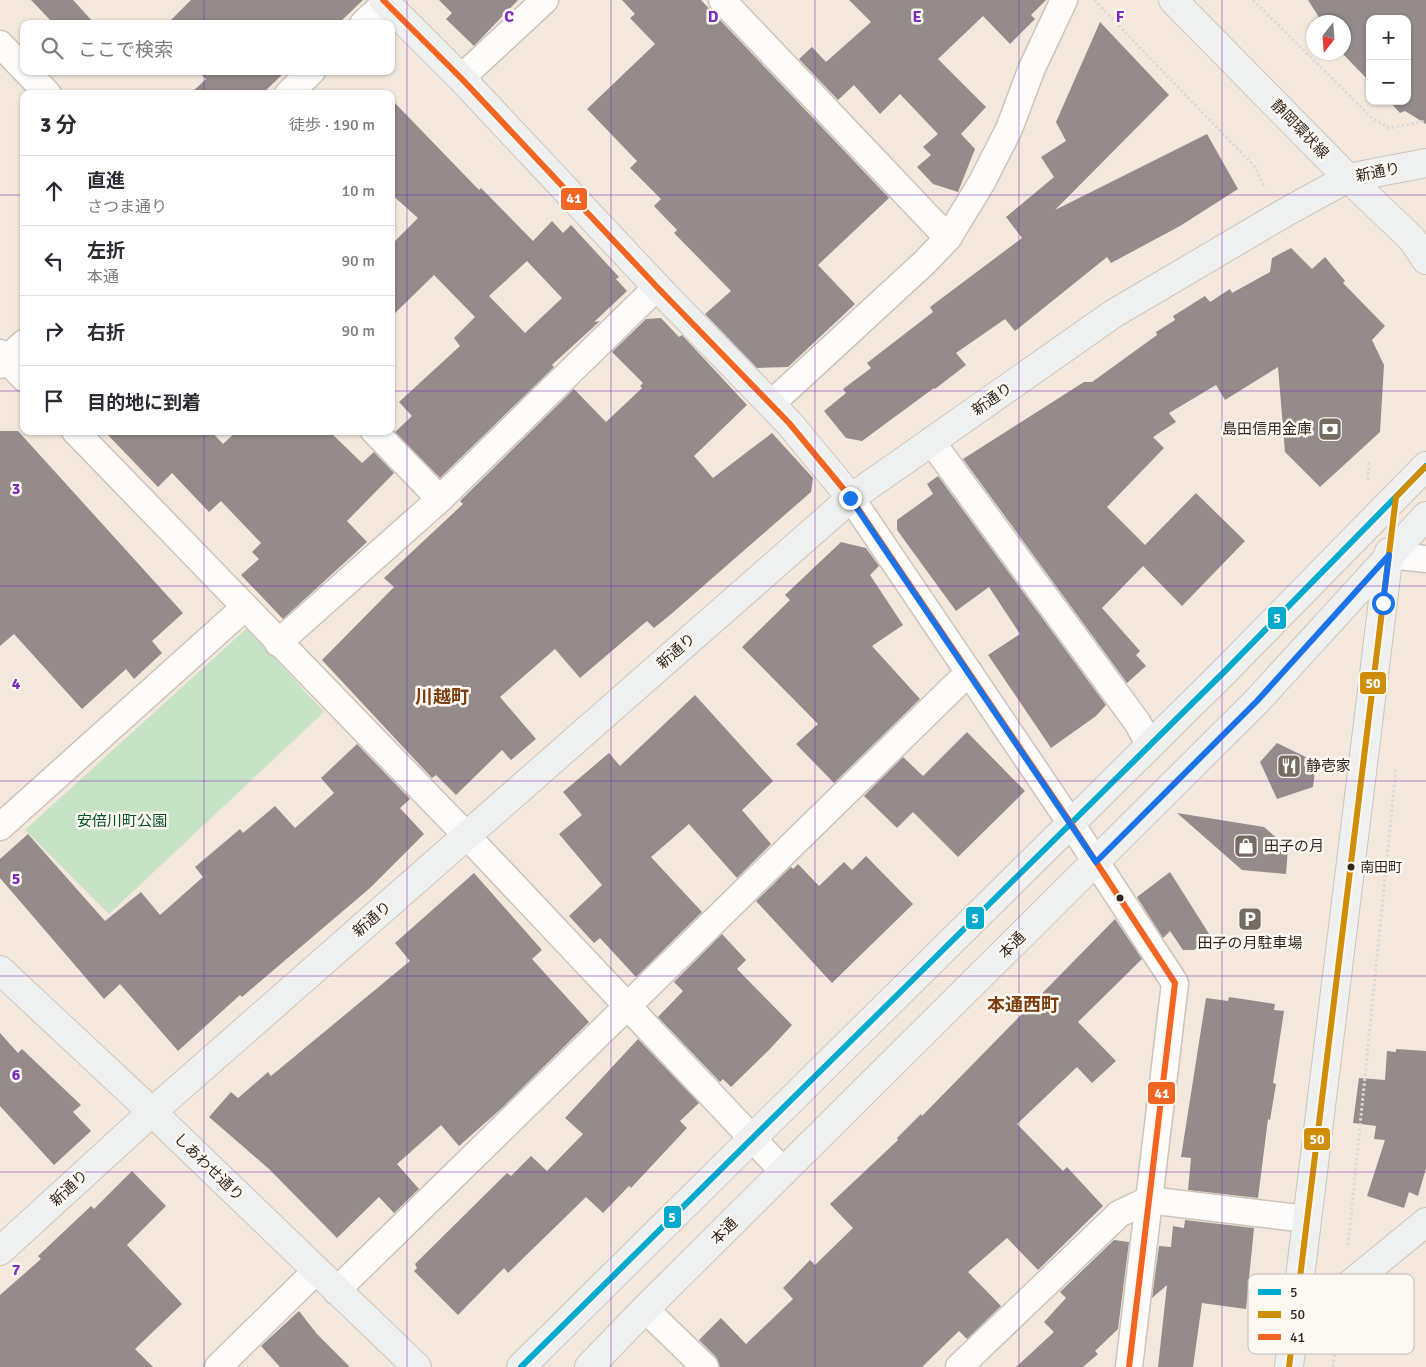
<!DOCTYPE html>
<html lang="ja">
<head>
<meta charset="utf-8">
<style>
  :root { --surface:#fff; --page:#f7f7f7; --text:#2b2b33; --muted:#7c7c81; --line:#e1e1e2 }
  body { margin:0; font-family:Signika,"Noto Sans JP",sans-serif; background:var(--page); color:var(--text) }
  .controls { position:absolute; right:15px; top:15px; display:grid; overflow:hidden; border-radius:10px; box-shadow:0 1px 4px #0004 }
  .controls button { width:45px; height:45px; display:grid; place-items:center; padding:0; border:0; border-bottom:1px solid var(--line); background:var(--surface); color:var(--text); font:25px sans-serif }
  .compass { position:absolute; left:1306px; top:15px; width:45px; height:45px; border-radius:50%; background:var(--surface); box-shadow:0 1px 4px #0004; rotate:197deg }
  .stop { position:absolute; width:15px; height:15px; margin:-11px; border:4px solid #1a73e8; border-radius:50%; background:#fff }
  .stop.end { background:#1a73e8; border-color:#fff; box-shadow:0 1px 5px #0008 }
  .list { margin:0; padding:0; list-style:none }
  h2 { display:flex; justify-content:space-between; align-items:center; height:65px; margin:0; padding:0 20px; font-size:21px }
  h2 small { font-size:16px; font-weight:400; color:var(--muted) }
  .list li { display:grid; grid-template-columns:32px 1fr auto; gap:15px; align-items:center; box-sizing:border-box; height:70px; padding:0 20px; border-top:1px solid var(--line) }
  .list b { display:block; font-size:19px; white-space:nowrap }
  .list p { margin:0; font-size:16px; white-space:nowrap; color:var(--muted) }
  .list em { font-size:16px; font-style:normal; color:var(--muted) }
  .icon { flex:none; width:28px; height:28px; fill:none; stroke:currentColor; stroke-width:2; stroke-linecap:round; stroke-linejoin:round }
  .map { position:relative; flex:none; width:1426px; height:1367px; overflow:hidden }
  .search { position:absolute; background:var(--surface); box-shadow:0 1px 4px #0004; left:20px; top:20px; width:375px; height:55px; display:flex; align-items:center; gap:12px; box-sizing:border-box; padding:0 18px; border-radius:10px; color:var(--muted); font-size:19px }
  .panel { position:absolute; background:var(--surface); box-shadow:0 1px 4px #0004; left:20px; top:90px; width:375px; height:345px; border-radius:10px }
  .map>svg:first-child { display:block }
  .green { fill:#c7e3c5 }
  .building { fill:#948b8a; fill-rule:evenodd }
  .lines { fill:none; stroke-linecap:round; stroke-linejoin:round }
  .street-casing { stroke:#cec3b9; stroke-width:29 }
  .secondary-casing { stroke:#cec3b9; stroke-width:30 }
  .path { stroke:#dcd9d5; stroke-width:3; stroke-dasharray:2.5 2.5; stroke-linecap:butt }
  .street { stroke:#fdfcfa; stroke-width:26 }
  .secondary { stroke:#eff0f0; stroke-width:28 }
  .bus-1-casing { stroke:#fef8f3; stroke-width:10 }
  .bus-2-casing { stroke:#fef8f3; stroke-width:10 }
  .bus-3-casing { stroke:#fef8f3; stroke-width:10 }
  .bus-1 { stroke:#00a9ce; stroke-width:6 }
  .bus-2 { stroke:#d08d06; stroke-width:6 }
  .bus-3 { stroke:#f26522; stroke-width:6 }
  .route { stroke:#1a73e8; stroke-width:6 }
  .grid { fill:none; stroke:#7b2cbf; stroke-width:1; stroke-opacity:0.55 }
  .bus-dot { fill:#32271e; stroke:#fef8f3; stroke-width:2 }
  .labels { text-anchor:middle; stroke-width:5; stroke-linejoin:round; paint-order:stroke }
  .bus-label { font-size:14px; fill:#32271e; stroke:#fef8f3; text-anchor:start }
  .street-label { font-size:15px; fill:#32271e; stroke:#fef8f3 }
  .poi-label { font-size:15px; fill:#32271e; stroke:#fef8f3; text-anchor:start }
  .park-label { font-size:15px; fill:#025328; stroke:#fef8f3 }
  .quarter-label { font-size:18px; font-weight:bold; fill:#7a3e10; stroke:#fef8f3 }
  .key { fill:#fef8f3; stroke:#c1b9b3; stroke-width:1 }
  .key-label { font-size:14px; fill:#32271e }
  .grid-label { font-size:16px; text-anchor:middle; font-weight:bold; fill:#7b2cbf; stroke:#fef8f3; stroke-width:5; stroke-linejoin:round; paint-order:stroke }
  .line-badge { stroke:#fef8f3; stroke-width:2 }
  .badge-label { font-size:14px; text-anchor:middle; font-weight:bold; fill:#fff }
</style>
</head>
<body>
<div class="map">
<svg width="1426" height="1367" viewBox="0 0 1426 1367">
  <rect width="100%" height="100%" fill="#f4e8dc"/>
  <path class="green" d="M247,628l77,84 -215,202 -84,-84z"/>
  <g class="building">
    <path d="M31,0h42l22,24h-41z"/>
    <path d="M191,0h172l-25,24h-171z"/>
    <path d="M439,0h79l-44,46 -28,-27 6,-6z"/>
    <path d="M622,0h79l188,198 -71,67 37,39 -67,63 -31,1 -52,-54 26,-23 -57,-58 3,-3 -23,-24 7,-7 -31,-31 7,-7 -50,-52 68,-65 -25,-26 5,-4z"/>
    <path d="M849,0h197l-15,15 4,4 -25,25 -27,-28 -45,43 48,48 -25,27 14,15 -17,43 -25,-8 -16,-17 14,-12 -8,-8 15,-13 -38,-40 -20,20 -26,-29 -16,15 -39,-41 13,-12 14,15 45,-40z"/>
    <path d="M1308,0h118v124l-21,-13 -5,2 -11,-12h18v-82h-37v63l-29,-30h3v-30h-22z"/>
    <path d="M1100,22l69,73 -114,115 152,-76 31,55 -58,37 -69,37 -4,-6 -92,74 -10,-12 -49,34 10,12 -31,24 -1,-1 -72,53 -16,-3 -22,-27 22,-18 -3,-4 28,-21 -4,-5 66,-51 -3,-5 92,-69 -16,-21 48,-40 -13,-20 25,-16 -10,-19z"/>
    <path d="M198,71h88l-24,23h-72l16,-15z"/>
    <path d="M391,99l88,91 2,-2 52,53 19,-20 11,12 8,-8 48,52 -3,2 11,12 -33,31 6,-1 -46,42 -2,2 2,2 -114,111 -45,-46 17,-16 -13,-14 61,-56 -6,-8 21,-21 -41,-42 -43,42v-72l27,-27 -27,-24zM527,261l35,37 -37,35 -36,-37z"/>
    <path d="M1291,248l21,21 13,-12 20,24 -2,2 42,43 -13,14 12,25 -4,67 -60,55 -35,-35 -7,-85 -53,33 -9,-15 -47,28 7,9 -23,15 11,11 -57,59 38,38 51,-52 49,48 -63,65 -39,-40 -41,42 38,43 -4,4 10,11 -19,17 -164,-224 121,-77h8l65,-47 -1,-3 19,-12 -2,-4 32,-20 5,6 20,-13 2,4 38,-21 2,-14z"/>
    <path d="M661,318l18,19 3,-2 65,70 -53,51 19,22 59,-45 41,45 -2,14 -141,123 -16,13 -7,-7 -67,57 -25,-29 -55,48 36,42 -25,21 -9,-10 -46,45 -20,-20 -4,3 -110,-118 72,-73 -10,-9 79,-74 -3,-3 114,-112 32,33 36,-34 -2,-2 3,-3 -31,-31 34,-33z"/>
    <path d="M0,431h18l165,182 -31,28 10,12 -28,26 -8,-10 -44,40 -68,-75 -14,12z"/>
    <path d="M104,431h107l12,13 14,-13h92l33,32 12,-11 20,21 -47,48 20,21 -84,77 -42,-44 18,-16 -7,-7 9,-9 -40,-42 -12,11 -37,-39 -14,14z"/>
    <path d="M938,476l168,229 -10,11 -45,32 -63,-93 32,-21 -31,-47 -33,24 -59,-81v-10l36,-26 -6,-10z"/>
    <path d="M841,542l25,6 13,18 -9,9 33,50 -31,21 48,53 -86,84 -38,-39 22,-20 -76,-77 48,-47 -5,-5z"/>
    <path d="M695,695l78,86 -31,29 29,34 -34,34 -48,-54 -38,33 51,55 -66,65 -36,-39 -6,5 -25,-27 33,-31 -43,-51 23,-19 -19,-23 46,-39 11,13z"/>
    <path d="M967,732l58,59 -67,66 -45,-45 -16,16 -33,-32 39,-39 20,19z"/>
    <path d="M1277,743l39,19 -3,25 -36,12 -17,-37z"/>
    <path d="M357,744l53,55 -10,9 24,26 -54,54 -128,109 -2,-2 -62,56 -58,-67 -16,15 -104,-121v-19l28,-25 77,87 36,-29 19,23 43,-38 -8,-10 45,-38 3,4 32,-27 20,22 39,-35 -13,-15z"/>
    <path d="M1177,813l87,14 24,21 -2,26 -44,-4z"/>
    <path d="M866,856l47,48 -81,79 -76,-82 35,-34 2,2 5,-5 21,22 25,-24 8,8z"/>
    <path d="M1170,872l41,65 -17,13h-11l-13,-19 -7,7 -26,-41z"/>
    <path d="M474,873l68,77 -10,9 57,63 -86,85 -44,39 -18,-21 -44,39 22,25 -25,24 -15,-16 -42,41 -68,-69 -60,-52 22,-25 7,6 30,-26 3,4 139,-115 -15,-18z"/>
    <path d="M1115,919l27,40 -64,63 38,39 -24,22 -15,-16 -60,57 46,47 4,-4 36,39 -65,64 -31,-32 -39,34 33,34 -34,33 -8,-8 -37,36h-202l-4,-10 -17,-17 22,-22 25,26 47,-45 -10,-11 27,-28 5,5 38,-37 -23,-24 68,-64 -1,-2 24,-24 1,2z"/>
    <path d="M722,934l24,26 -9,9 55,56 -23,25 -38,37 -8,-8 -3,3 -62,-65 25,-26 -9,-9z"/>
    <path d="M1229,997l46,7 -1,6 10,1 -11,72 3,1 -6,36 -2,-1 -10,79 -70,-8 3,-32 -10,-1 25,-159 22,3z"/>
    <path d="M0,1033l18,20 4,-4 59,56 -8,7 18,19 -37,34 -54,-59z"/>
    <path d="M638,1039l61,64 -19,18 7,7 -56,60 -2,-2 -26,27 -17,-16 -78,76 -4,-5 -46,47 -44,-44 3,-3 -2,-4 92,-91 4,3 20,-20 16,15 36,-37 -18,-16z"/>
    <path d="M1396,1049l30,2v117l-8,28 -9,-4 -5,16 -37,-12 18,-56 -11,-1 2,-13 -23,-3 6,-45 26,2 2,-29 9,1z"/>
    <path d="M132,1171l34,35 -39,39 55,59 -47,45 18,18h-153v-72l41,-36 -3,-3 53,-50 3,3z"/>
    <path d="M1185,1220l69,8 -8,81 -44,-6 -9,64h-35l9,-82 -15,13 7,-52 12,1 2,-21 11,2z"/>
    <path d="M1114,1240l15,2 -11,87 -23,22 3,3 -15,13h-67l38,-35 -10,-10 22,-24 -6,-6z"/>
    <path d="M299,1311l18,23 33,33h-70l-19,-21z"/>
  </g>
  <g class="lines">
    <g class="street-casing">
      <g id="street">
        <path d="M722,0l226,238"/>
        <path d="M363,24l22,-21"/>
        <path d="M0,44l24,25"/>
        <path d="M26,71l22,23"/>
        <path d="M461,78l84,-78"/>
        <path d="M288,94l24,-23"/>
        <path d="M0,353l24,25"/>
        <path d="M0,365l24,-22"/>
        <path d="M771,404l153,-141 24,-25 34,-56 27,-53 23,-61 32,-68"/>
        <path d="M75,431l392,405 317,336"/>
        <path d="M374,431l66,68"/>
        <path d="M931,441l206,281 13,23"/>
        <path d="M851,498l219,324 105,161 -46,384"/>
        <path d="M1389,555l37,4"/>
        <path d="M278,643l162,-144 217,-212"/>
        <path d="M0,827l244,-219"/>
        <path d="M336,1291l633,-619"/>
        <path d="M645,1309l60,58"/>
        <path d="M218,1367l98,-96"/>
        <path d="M959,1367l160,-153 29,-14 159,19"/>
      </g>
    </g>
    <g class="secondary-casing">
      <g id="secondary">
        <path d="M383,0l78,78 196,209 132,136 62,75"/>
        <path d="M1173,0l175,178 64,61 14,21"/>
        <path d="M0,970l152,142 265,255"/>
        <path d="M0,1251l152,-139 699,-614 262,-184 173,-102 62,-34 78,-15"/>
        <path d="M1295,1317l48,-27 83,-68"/>
        <path d="M521,1367l704,-696 201,-205"/>
        <path d="M589,1367l56,-58 612,-608 169,-185"/>
        <path d="M1289,1367l100,-815"/>
      </g>
    </g>
    <g class="path">
      <path d="M1094,0l161,167 9,20"/>
      <path d="M1253,0l118,117 18,11 37,-7"/>
      <path d="M1368,480l1,-18"/>
      <path d="M1348,1245l48,-477"/>
      <path d="M1333,1367l5,-39"/>
    </g>
    <use href="#street" class="street"/>
    <use href="#secondary" class="secondary"/>
    <g class="bus-1-casing">
      <path id="bus-1" d="M521,1367l704,-696 201,-205"/>
    </g>
    <g class="bus-2-casing">
      <path id="bus-2" d="M1289,1367l107,-870 29,-30"/>
    </g>
    <g class="bus-3-casing">
      <path id="bus-3" d="M383,0l78,78 196,209 132,136 62,75 219,324 105,161 -46,384"/>
    </g>
    <use href="#bus-1" class="bus-1"/>
    <use href="#bus-2" class="bus-2"/>
    <use href="#bus-3" class="bus-3"/>
  </g>
  <g class="lines">
    <path class="route" d="M850,498l246,364 161,-161 132,-146 -6,48"/>
  </g>
  <path class="grid" d="M204,0v24M407,0v1367M611,0v1367M815,0v1367M1019,0v1367M1222,0v1367M204,71v23M0,195h24M391,195h1035M0,391h24M391,391h1035M204,431v936M0,586h1426M0,781h1426M0,976h1426M0,1172h1426"/>
  <defs>
    <g id="bank-square" transform="scale(1.25)"><rect x="-9" y="-9" width="18" height="18" rx="4" fill="#766b60" stroke="#fef8f3"/><path d="M-6-4H6V4H-6ZM0-2.3a2.3 2.3 0 1 0 0 4.6a2.3 2.3 0 1 0 0-4.6Z" fill="#fff"/></g>
    <g id="restaurant-square" transform="scale(1.25)"><rect x="-9" y="-9" width="18" height="18" rx="4" fill="#766b60" stroke="#fef8f3"/><path d="M-5-6h1v4h1v-4h1v4h1v-4h1v5L-1.5 .5V6h-2V.5L-5-1ZM5-6V6H3V1.5H1.5Q1.5-4 5-6Z" fill="#fff"/></g>
    <g id="shop-square" transform="scale(1.25)"><rect x="-9" y="-9" width="18" height="18" rx="4" fill="#766b60" stroke="#fef8f3"/><path d="M-5-2.5h2.3a2.7 3.5 0 0 1 5.4 0H5L5.5 6h-11ZM-1.5-2.5h3a1.5 2.3 0 0 0-3 0Z" fill="#fff"/></g>
    <g id="parking-square" transform="scale(1.25)"><rect x="-9" y="-9" width="18" height="18" rx="4" fill="#766b60" stroke="#fef8f3"/><path d="M-3.5-5.5H1a3.5 3.5 0 0 1 0 7H-1V5.5H-3.5ZM-1-3.4V-.6H.8a1.4 1.4 0 0 0 0-2.8Z" fill="#fff"/></g>
  </defs>
  <g fill-rule="evenodd">
    <use href="#bank-square" x="1330" y="429"/>
    <use href="#restaurant-square" x="1289" y="766"/>
    <use href="#shop-square" x="1246" y="846"/>
    <use href="#parking-square" x="1250" y="919"/>
  </g>
  <g class="bus-dot">
    <circle cx="1351" cy="867" r="4.5"/>
    <circle cx="1120" cy="898" r="4.5"/>
  </g>
  <g class="labels">
    <g class="bus-label">
      <text x="1360" y="872">南田町</text>
    </g>
    <g class="street-label">
      <text transform="translate(1300 129) rotate(46)" y="5">静岡環状線</text>
      <text transform="translate(1378 172) rotate(-11)" y="5">新通り</text>
      <text transform="translate(992 399) rotate(-35)" y="5">新通り</text>
      <text transform="translate(676 651) rotate(-41)" y="5">新通り</text>
      <text transform="translate(372 919) rotate(-41)" y="5">新通り</text>
      <text transform="translate(1012 945) rotate(-45)" y="5">本通</text>
      <text transform="translate(209 1167) rotate(44)" y="5">しあわせ通り</text>
      <text transform="translate(69 1188) rotate(-43)" y="5">新通り</text>
      <text transform="translate(724 1231) rotate(-45)" y="5">本通</text>
    </g>
    <g class="poi-label">
      <text x="1312" y="434" text-anchor="end">島田信用金庫</text>
      <text x="1306" y="771">静壱家</text>
      <text x="1264" y="851">田子の月</text>
      <text x="1250" y="948" text-anchor="middle">田子の月駐車場</text>
    </g>
    <g class="park-label">
      <text x="122" y="826">安倍川町公園</text>
    </g>
    <g class="quarter-label">
      <text x="442" y="703">川越町</text>
      <text x="1023" y="1011">本通西町</text>
    </g>
  </g>
  <rect x="1248" y="1274" width="166" height="80" rx="8" class="key"/>
  <rect x="1258" y="1289" width="23" height="6" fill="#00a9ce"/>
  <rect x="1258" y="1311" width="23" height="7" fill="#d08d06"/>
  <rect x="1258" y="1334" width="23" height="6" fill="#f26522"/>
  <g class="key-label">
    <text x="1290" y="1297">5</text>
    <text x="1290" y="1319">50</text>
    <text x="1290" y="1342">41</text>
  </g>
  <g class="grid-label">
    <text x="509" y="22">C</text>
    <text x="713" y="22">D</text>
    <text x="917" y="22">E</text>
    <text x="1120" y="22">F</text>
    <text x="16" y="494">3</text>
    <text x="16" y="689">4</text>
    <text x="16" y="884">5</text>
    <text x="16" y="1080">6</text>
    <text x="16" y="1275">7</text>
  </g>
  <g class="line-badge">
    <rect x="560" y="187" width="28" height="24" rx="5" fill="#f26522"/>
    <rect x="1267" y="606" width="20" height="24" rx="5" fill="#00a9ce"/>
    <rect x="1359" y="671" width="28" height="24" rx="5" fill="#d08d06"/>
    <rect x="965" y="906" width="20" height="24" rx="5" fill="#00a9ce"/>
    <rect x="1147" y="1081" width="29" height="24" rx="5" fill="#f26522"/>
    <rect x="1303" y="1127" width="28" height="24" rx="5" fill="#d08d06"/>
    <rect x="663" y="1205" width="19" height="24" rx="5" fill="#00a9ce"/>
  </g>
  <g class="badge-label">
    <text x="574" y="203">41</text>
    <text x="1277" y="623">5</text>
    <text x="1373" y="688">50</text>
    <text x="975" y="923">5</text>
    <text x="1162" y="1098">41</text>
    <text x="1317" y="1144">50</text>
    <text x="672" y="1222">5</text>
  </g>
</svg>
<div class="controls">
<button>+</button>
<button>−</button>
</div>
<svg class="compass" viewBox="-18 -18 36 36"><path d="M0-13l5 13h-10z" fill="#e53935"/><path d="M0 13l5-13h-10z" fill="#7c7c81"/></svg>
<div class="stop" style="left:1383px;top:603px"></div>
<div class="stop end" style="left:850px;top:498px"></div>
<div class="search"><svg class="icon" aria-label="search" viewBox="0 0 24 24"><circle cx="10" cy="10" r="6"/><path d="M15 15l6 6"/></svg>ここで検索</div>
<section class="panel">
<h2>3 分<small>徒歩 · 190 m</small></h2>
<ul class="list">
<li><svg class="icon" aria-label="ahead" viewBox="0 0 24 24"><path d="M12 20V5M6 11l6-6 6 6"/></svg><div><b>直進</b><p>さつま通り</p></div><em>10 m</em></li>
<li><svg class="icon" aria-label="left" viewBox="0 0 24 24"><path d="M17 20v-9H6M10 6l-5 5 5 5"/></svg><div><b>左折</b><p>本通</p></div><em>90 m</em></li>
<li><svg class="icon" aria-label="right" viewBox="0 0 24 24"><path d="M7 20v-9h11M14 6l5 5-5 5"/></svg><div><b>右折</b></div><em>90 m</em></li>
<li><svg class="icon" aria-label="arrive" viewBox="0 0 24 24"><path d="M6 21V4h12l-3 4 3 4H6"/></svg><div><b>目的地に到着</b></div></li>
</ul>
</section>
</div>
</body>
</html>
